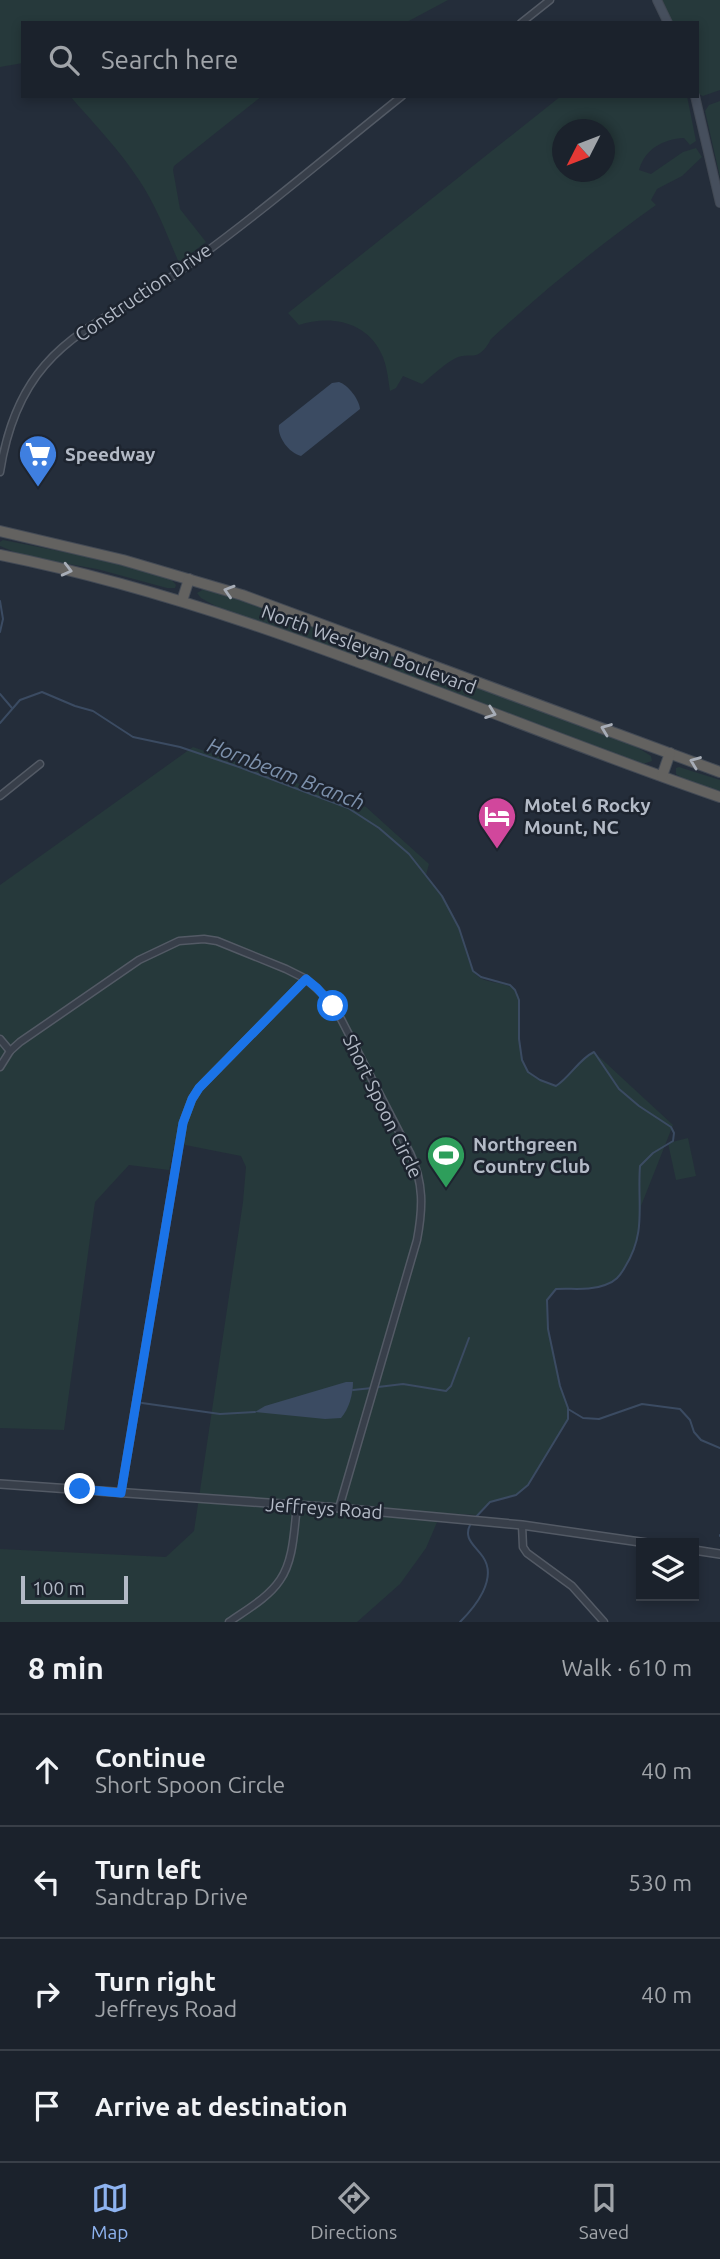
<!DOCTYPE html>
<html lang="en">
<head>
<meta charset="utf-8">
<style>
  :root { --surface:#1b222c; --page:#242a34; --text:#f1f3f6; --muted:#a0a4a9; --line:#393f48; --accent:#8eb3f0 }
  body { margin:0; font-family:Ubuntu,sans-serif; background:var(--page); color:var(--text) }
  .controls { position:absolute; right:21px; bottom:21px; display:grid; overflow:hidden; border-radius:0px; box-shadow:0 4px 10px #0003 }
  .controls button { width:63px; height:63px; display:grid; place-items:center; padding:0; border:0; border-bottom:2px solid var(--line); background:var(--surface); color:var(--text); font:35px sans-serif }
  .compass { position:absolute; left:552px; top:119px; width:63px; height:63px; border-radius:50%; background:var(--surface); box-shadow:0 4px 10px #0003; rotate:228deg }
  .scale { position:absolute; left:21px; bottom:18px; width:107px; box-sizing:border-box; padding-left:7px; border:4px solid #b3bac6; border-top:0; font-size:19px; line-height:24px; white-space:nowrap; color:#b3bac6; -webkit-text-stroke:5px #1d242f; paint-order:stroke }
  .stop { position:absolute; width:21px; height:21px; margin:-16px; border:5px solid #1a73e8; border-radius:50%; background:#fff }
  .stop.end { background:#1a73e8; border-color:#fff; box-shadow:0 2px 7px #0008 }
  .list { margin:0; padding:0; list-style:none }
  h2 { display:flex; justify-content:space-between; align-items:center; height:91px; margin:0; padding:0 28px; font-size:30px }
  h2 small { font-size:23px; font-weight:400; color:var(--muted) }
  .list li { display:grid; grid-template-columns:46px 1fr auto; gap:21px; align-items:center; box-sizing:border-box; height:112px; padding:0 28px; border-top:2px solid var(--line) }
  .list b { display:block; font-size:26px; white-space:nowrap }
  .list p { margin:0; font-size:23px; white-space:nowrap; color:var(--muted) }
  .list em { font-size:23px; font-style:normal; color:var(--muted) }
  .icon { flex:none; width:38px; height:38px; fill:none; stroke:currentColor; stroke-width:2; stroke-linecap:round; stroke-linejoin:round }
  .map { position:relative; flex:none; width:720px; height:1622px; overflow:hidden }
  .search { position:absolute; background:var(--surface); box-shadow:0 4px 10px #0003; left:21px; right:21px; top:21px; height:77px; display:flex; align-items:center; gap:18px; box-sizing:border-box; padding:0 24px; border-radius:0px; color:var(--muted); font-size:26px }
  .sheet { height:539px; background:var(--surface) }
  nav { display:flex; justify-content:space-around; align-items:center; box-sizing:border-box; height:98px; border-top:2px solid var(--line); background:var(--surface); font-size:19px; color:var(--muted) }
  nav a { display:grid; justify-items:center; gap:4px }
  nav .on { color:var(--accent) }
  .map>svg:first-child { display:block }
  .green { fill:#26393b; fill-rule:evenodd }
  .water { fill:#3b4b62 }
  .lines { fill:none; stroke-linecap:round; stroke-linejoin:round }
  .stream { stroke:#3b4b62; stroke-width:2 }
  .minor-casing { stroke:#535a65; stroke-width:9 }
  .tertiary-casing { stroke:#535a65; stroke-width:10 }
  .secondary-casing { stroke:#414853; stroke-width:10 }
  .trunk-casing { stroke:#434a55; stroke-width:12 }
  .minor { stroke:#383f4a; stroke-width:6 }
  .tertiary { stroke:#383f4a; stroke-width:7 }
  .secondary { stroke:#464f5d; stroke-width:8 }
  .trunk { stroke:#636260; stroke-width:10 }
  .oneway { stroke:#a7adb7 }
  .route { stroke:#1a73e8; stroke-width:9 }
  .labels { text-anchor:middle; stroke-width:5; stroke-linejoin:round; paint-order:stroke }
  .street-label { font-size:19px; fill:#b3bac6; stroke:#1d242f }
  .poi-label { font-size:19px; font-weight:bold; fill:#b3bac6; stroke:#1d242f; text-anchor:start }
  .water-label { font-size:21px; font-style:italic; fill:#7d91ac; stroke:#1d242f }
</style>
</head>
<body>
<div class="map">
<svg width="720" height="1622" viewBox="0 0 720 1622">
  <rect width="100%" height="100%" fill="#242d3a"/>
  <g class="green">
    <path d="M0,0h448l-43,23h-382v40l-23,4z"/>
    <path d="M662,0h58v90l-17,6 -4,-2 -2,-71h-25z"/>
    <path d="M70,96h192l-88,70 -1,4 7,39 26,33 -27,21c-12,-28 -23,-58 -40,-83 -20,-31 -45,-56 -69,-84z"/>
    <path d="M561,96h126l9,45 -6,4 -6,-7c-21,1 -39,11 -45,32l12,4 32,-22 13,-4 6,9 -20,19 -25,13 -6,11 5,5c-59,42 -113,86 -165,134 -14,26 -20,11 -37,20 -11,6 -22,17 -32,25l-19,-8 -7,12 -6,3c-2,-12 -3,-27 -9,-38 -15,-32 -52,-38 -82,-28l-11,-12zM562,130h42v42h-42z"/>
    <path d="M720,101v76l-15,-66 4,-6z"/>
    <path d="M3,540l97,19 69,18 7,8 -1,3h-8l-70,-19 -73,-13 -24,-10v-4z"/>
    <path d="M204,589l61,19 367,136 19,12 1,5 -9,3 -424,-156 -18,-10 -4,-5z"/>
    <path d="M193,747l173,60 63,57 -3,11c12,16 25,32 32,51 6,14 8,33 16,46 10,16 38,5 45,25 2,6 0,15 0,22 0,31 0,60 37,67 14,-9 23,-28 38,-34l79,73 -32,81 -3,33 -10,24 -9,14 -10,7 -16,4 -37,1 -9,11 1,29 12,57 8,22v11l-40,66 -12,10 -26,7 -13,13 -36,-2 -15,35 -26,36 -43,38h-357v-73l166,8 28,-26 49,-329 3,-35 -5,-11 -66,-13 -6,27 -40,-5 -34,37 -31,228 -64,-2v-543z"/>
    <path d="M679,767l41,13v11l-34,-10 -10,-7v-6z"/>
    <path d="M688,1138l8,38 -20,4 -8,-37z"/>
  </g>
  <g class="water">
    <path d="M339,382c9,3 20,17 21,27l-59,47c-12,-3 -24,-19 -22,-31l53,-42z"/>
    <path d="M346,1382h7c0,12 -4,27 -12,36l-16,1 -70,-7 10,-6z"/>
  </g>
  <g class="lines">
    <g class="stream">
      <path d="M0,601l3,18 -3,13"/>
      <path d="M0,694l12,14"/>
      <path d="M0,723l20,-23 22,-8 33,14 18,5 40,26 47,10 59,20 109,41 31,20 30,26 33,42 17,32 14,43 8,6 29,8 5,5 4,10v39l3,21 6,12 12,8 16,6c14,-9 23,-27 38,-34l25,37 20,17 32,21 3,6 -1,8 -20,12 -13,13c-3,38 7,66 -15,101 -5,9 -10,15 -20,18 -15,6 -33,3 -49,4l-9,11 1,29 12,57 8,22v11l-40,66 -12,10 -26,7 -16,17"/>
      <path d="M378,1387l25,-3 43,7 5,-5 18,-48"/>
      <path d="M353,1390l19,-2"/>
      <path d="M142,1403l78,11 35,-2"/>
      <path d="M568,1409l15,9 16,1 43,-15 38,5 10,11 4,12 7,8 19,8"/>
      <path d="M720,1535v1"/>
      <path d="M460,1622c15,-15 38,-43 23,-65 -8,-12 -21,-18 -12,-34"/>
    </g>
    <g class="minor-casing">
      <g id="minor">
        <path d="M521,23l29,-23"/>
        <path d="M0,472c6,-39 18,-76 45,-107 36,-42 90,-61 135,-94 76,-54 148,-116 222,-175"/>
        <path d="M0,796l40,-32"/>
        <path d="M0,1039l10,12"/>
        <path d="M0,1067l10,-16 10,-9 119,-82 40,-19 25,-2 13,2 69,28 20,10 19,17 16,23 69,134c14,30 13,55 7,87l-78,268"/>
        <path d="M121,1493l62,-370 9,-24 7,-11 107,-109"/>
        <path d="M522,1525l1,22 4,6 45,33 32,36"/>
        <path d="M229,1622c17,-12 39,-24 51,-42 14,-20 14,-51 17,-74"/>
      </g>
    </g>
    <g class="tertiary-casing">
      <g id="tertiary">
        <path d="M0,1484l339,24 183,17 125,18"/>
        <path d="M694,1550l26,4"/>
      </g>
    </g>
    <g class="secondary-casing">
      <g id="secondary">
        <path d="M657,0l11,23"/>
        <path d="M695,96l25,107"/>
      </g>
    </g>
    <g class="trunk-casing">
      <g id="trunk">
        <path d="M0,531l123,29 119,35 478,177"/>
        <path d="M0,555c249,50 481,160 720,242"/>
        <path d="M182,601l7,-22"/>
        <path d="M662,776l8,-23"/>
      </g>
    </g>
    <use href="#minor" class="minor"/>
    <use href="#tertiary" class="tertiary"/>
    <use href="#secondary" class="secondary"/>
    <use href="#trunk" class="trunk"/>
  </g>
  <defs><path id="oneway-chevron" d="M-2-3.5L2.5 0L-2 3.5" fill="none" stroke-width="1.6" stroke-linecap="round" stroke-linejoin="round" transform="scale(1.75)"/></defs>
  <g class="oneway">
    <use href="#oneway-chevron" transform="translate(67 570) rotate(14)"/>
    <use href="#oneway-chevron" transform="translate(229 591) rotate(-163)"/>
    <use href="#oneway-chevron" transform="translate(491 713) rotate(20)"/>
    <use href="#oneway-chevron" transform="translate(606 729) rotate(-159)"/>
    <use href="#oneway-chevron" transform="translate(695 762) rotate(-159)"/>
  </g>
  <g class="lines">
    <path class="route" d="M80,1489l41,4 62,-370 9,-24 7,-11 107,-109 11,9 16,18"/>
  </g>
  <defs>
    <g id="supermarket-pin" transform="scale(2.0125)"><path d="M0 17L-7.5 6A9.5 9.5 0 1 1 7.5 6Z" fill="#3f7fe0" stroke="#1d242f"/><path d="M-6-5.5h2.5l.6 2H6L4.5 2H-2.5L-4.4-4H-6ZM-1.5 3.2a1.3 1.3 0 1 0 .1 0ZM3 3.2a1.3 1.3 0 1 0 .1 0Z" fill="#fff"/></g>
    <g id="hotel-pin" transform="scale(2.0125)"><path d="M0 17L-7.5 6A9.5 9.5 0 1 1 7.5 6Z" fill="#d1479c" stroke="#1d242f"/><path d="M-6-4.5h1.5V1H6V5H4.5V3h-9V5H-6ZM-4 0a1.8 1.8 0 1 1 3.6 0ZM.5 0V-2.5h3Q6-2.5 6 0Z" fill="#fff"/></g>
    <g id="stadium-pin" transform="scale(2.0125)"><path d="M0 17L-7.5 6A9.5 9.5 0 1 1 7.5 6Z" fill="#2e9e5b" stroke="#1d242f"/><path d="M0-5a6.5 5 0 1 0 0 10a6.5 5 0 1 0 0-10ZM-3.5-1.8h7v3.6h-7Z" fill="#fff"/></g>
  </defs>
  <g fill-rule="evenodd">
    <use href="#supermarket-pin" x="38" y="454"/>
    <use href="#hotel-pin" x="497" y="816"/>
    <use href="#stadium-pin" x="446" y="1155"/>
  </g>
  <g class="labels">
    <g class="street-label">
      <text transform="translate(143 292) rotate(-34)" y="7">Construction Drive</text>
      <text transform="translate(369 649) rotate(20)" y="7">North Wesleyan Boulevard</text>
      <text transform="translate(383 1106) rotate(64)" y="7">Short Spoon Circle</text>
      <text transform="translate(324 1508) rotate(4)" y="7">Jeffreys Road</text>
    </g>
    <g class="poi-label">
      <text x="65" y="461">Speedway</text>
      <text x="524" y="812">Motel 6 Rocky<tspan x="524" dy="22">Mount, NC</tspan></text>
      <text x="473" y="1151">Northgreen<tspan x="473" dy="22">Country Club</tspan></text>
    </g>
    <g class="water-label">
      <text transform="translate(286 774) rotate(21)" y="7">Hornbeam Branch</text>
    </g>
  </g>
</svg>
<div class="controls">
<button><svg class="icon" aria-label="layers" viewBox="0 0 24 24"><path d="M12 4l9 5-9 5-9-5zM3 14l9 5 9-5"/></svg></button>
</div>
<svg class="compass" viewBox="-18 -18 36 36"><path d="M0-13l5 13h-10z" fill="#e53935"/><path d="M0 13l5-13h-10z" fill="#a0a4a9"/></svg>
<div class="scale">100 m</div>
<div class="stop" style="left:333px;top:1006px"></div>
<div class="stop end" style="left:80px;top:1489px"></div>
<div class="search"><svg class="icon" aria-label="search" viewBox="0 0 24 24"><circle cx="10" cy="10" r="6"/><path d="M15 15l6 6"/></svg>Search here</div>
</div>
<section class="sheet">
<h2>8 min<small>Walk · 610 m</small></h2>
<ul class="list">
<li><svg class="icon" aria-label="ahead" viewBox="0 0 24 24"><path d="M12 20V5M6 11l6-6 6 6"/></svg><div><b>Continue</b><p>Short Spoon Circle</p></div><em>40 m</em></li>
<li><svg class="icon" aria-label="left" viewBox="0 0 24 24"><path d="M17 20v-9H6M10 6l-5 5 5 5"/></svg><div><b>Turn left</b><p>Sandtrap Drive</p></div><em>530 m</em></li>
<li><svg class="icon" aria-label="right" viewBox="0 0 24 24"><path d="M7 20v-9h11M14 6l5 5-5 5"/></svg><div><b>Turn right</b><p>Jeffreys Road</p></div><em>40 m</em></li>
<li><svg class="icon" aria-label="arrive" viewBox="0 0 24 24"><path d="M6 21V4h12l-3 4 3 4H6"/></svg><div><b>Arrive at destination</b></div></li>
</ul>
</section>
<nav>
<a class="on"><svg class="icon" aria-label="map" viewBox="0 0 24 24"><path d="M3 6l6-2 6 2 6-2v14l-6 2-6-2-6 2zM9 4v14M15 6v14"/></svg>Map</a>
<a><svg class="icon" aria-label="directions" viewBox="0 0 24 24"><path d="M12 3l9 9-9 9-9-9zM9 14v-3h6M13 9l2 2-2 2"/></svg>Directions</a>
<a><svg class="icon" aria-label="saved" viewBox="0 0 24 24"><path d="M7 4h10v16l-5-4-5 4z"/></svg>Saved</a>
</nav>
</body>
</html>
